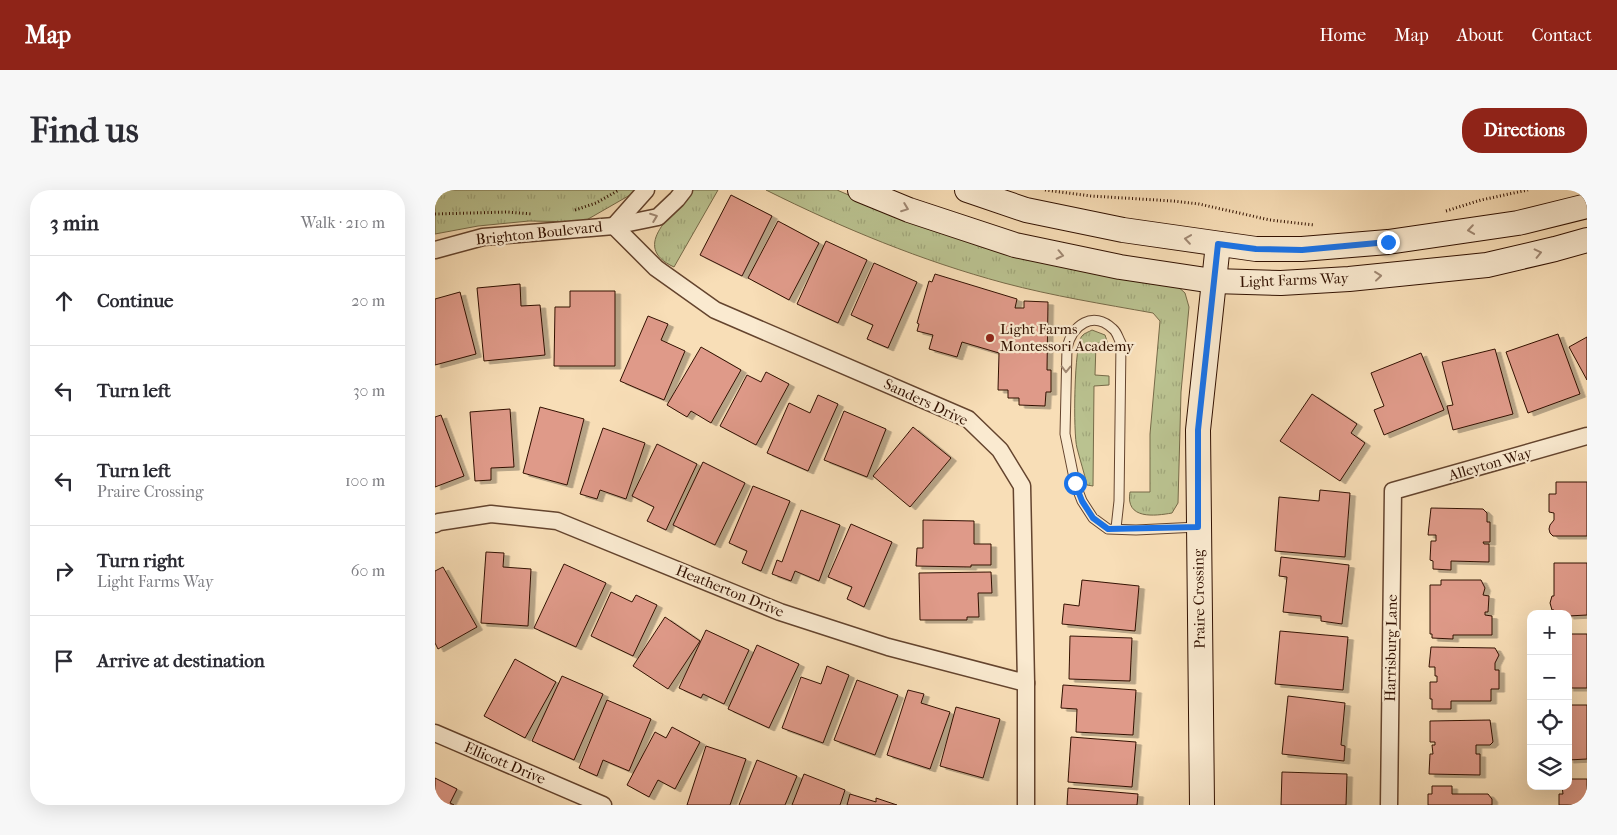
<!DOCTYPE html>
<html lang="en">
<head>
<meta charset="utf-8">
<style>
  :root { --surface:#fff; --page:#f7f7f7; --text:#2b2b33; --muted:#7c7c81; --line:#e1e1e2; --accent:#8f2418 }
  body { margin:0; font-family:"IM FELL French Canon",serif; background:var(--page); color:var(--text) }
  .controls { position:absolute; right:15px; bottom:15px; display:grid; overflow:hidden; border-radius:10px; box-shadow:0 5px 20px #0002 }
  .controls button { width:45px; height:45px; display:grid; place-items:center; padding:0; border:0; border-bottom:1px solid var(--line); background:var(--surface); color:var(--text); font:25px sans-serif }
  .stop { position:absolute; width:15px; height:15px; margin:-11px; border:4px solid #1a73e8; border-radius:50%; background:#fff }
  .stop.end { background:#1a73e8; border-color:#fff; box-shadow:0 1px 5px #0008 }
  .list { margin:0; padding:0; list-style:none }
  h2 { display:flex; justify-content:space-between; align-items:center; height:65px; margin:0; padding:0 20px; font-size:21px }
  h2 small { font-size:16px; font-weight:400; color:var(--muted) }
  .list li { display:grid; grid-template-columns:32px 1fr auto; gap:15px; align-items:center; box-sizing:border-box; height:90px; padding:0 20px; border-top:1px solid var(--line) }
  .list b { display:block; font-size:19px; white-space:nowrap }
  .list p { margin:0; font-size:16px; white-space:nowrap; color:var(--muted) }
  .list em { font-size:16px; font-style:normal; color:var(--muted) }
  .icon { flex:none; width:28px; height:28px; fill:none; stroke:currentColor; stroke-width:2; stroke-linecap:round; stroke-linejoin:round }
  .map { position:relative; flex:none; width:1152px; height:615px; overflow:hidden; border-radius:20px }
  header { display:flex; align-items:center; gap:30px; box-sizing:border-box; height:70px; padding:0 25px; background:var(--accent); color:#fff }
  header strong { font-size:24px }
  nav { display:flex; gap:28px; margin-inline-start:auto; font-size:18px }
  .intro { display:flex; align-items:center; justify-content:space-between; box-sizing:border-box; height:120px; padding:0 30px }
  h1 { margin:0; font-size:35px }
  .button { padding:12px 22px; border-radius:20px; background:var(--accent); color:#fff; font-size:18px; font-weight:700 }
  main { display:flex; gap:30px; padding:0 30px }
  aside { flex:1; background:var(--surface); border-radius:20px; box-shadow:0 5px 20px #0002 }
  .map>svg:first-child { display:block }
  .grass { fill:url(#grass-tufts); stroke:#766a48 }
  .building { fill:#df9a89; stroke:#321101; filter:url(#shadow) }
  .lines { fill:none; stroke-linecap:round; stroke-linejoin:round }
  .lane-casing { stroke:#64442e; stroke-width:11 }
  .street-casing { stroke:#64442e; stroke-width:19 }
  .secondary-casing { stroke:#321101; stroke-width:26 }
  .path { stroke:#321101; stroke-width:3; stroke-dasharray:1 2.5; stroke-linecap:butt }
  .lane { stroke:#faead0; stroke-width:9 }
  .street { stroke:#faead0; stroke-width:16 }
  .secondary { stroke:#faead0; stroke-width:24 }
  .oneway { stroke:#a08873 }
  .route { stroke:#1a73e8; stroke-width:6 }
  .poi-dot { fill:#8f2418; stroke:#faead0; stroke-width:2 }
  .labels { text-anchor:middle; stroke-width:4.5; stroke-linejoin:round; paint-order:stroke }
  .street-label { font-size:15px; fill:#321101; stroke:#faead0 }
  .poi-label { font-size:15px; fill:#321101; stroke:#faead0; text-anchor:start }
</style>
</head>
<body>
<header>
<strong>Map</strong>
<nav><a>Home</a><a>Map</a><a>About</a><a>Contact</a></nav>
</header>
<div class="intro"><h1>Find us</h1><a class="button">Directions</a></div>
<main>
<aside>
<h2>3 min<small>Walk · 210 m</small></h2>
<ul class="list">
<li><svg class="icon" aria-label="ahead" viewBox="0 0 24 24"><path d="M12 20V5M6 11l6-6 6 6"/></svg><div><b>Continue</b></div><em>20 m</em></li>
<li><svg class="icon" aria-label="left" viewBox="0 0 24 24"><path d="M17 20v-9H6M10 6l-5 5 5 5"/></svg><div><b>Turn left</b></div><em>30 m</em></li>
<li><svg class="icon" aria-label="left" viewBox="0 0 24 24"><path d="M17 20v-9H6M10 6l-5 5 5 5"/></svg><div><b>Turn left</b><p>Praire Crossing</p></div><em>100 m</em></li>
<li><svg class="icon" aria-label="right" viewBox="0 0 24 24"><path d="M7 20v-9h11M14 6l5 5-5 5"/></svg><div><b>Turn right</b><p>Light Farms Way</p></div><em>60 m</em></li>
<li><svg class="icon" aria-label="arrive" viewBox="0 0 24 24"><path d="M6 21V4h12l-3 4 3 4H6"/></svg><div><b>Arrive at destination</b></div></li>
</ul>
</aside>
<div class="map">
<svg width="1152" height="615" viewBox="0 0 1152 615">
  <defs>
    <pattern id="grass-tufts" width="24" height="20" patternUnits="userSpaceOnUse" patternTransform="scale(1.25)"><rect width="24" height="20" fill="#bac290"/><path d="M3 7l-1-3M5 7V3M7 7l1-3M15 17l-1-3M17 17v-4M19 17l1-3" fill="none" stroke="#a0a67a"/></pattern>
    <filter id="shadow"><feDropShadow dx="5.5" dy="3" stdDeviation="0" flood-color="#0004"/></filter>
  </defs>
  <rect width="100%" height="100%" fill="#f8deb7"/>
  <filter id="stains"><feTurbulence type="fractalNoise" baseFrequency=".004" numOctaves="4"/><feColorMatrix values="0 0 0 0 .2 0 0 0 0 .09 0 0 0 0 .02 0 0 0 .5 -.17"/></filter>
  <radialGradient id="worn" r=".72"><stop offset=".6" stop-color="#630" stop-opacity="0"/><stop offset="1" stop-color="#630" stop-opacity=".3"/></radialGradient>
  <g class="grass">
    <path d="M0,0h200l-5,5 -47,27 -54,-1 -51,5 -43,8z"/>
    <path d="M257,0h26l-44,77c-46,-21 2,-54 18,-77z"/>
    <path d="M331,0h71l37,16 301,78 10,9 4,14 -8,85 -3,111 -6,10c-17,3 -47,7 -42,-21h20v-58l10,-113 -7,-8c-50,-9 -100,-17 -149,-30 -82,-22 -162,-55 -238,-93z"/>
    <path d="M657,140l13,5 3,9 -12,-1 -1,32 14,1v9l-15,1 -1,100 -6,-1c-3,-13 -7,-25 -10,-37 -4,-14 -3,-105 5,-112 2,-3 7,-4 10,-6z"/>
  </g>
  <g class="building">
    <path d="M296,5l41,21 -30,60 -42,-21z"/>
    <path d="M343,31l41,22 -30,57 -41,-22z"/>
    <path d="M391,51l41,19 -29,63 -41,-19z"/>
    <path d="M439,73l43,19 -29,66 -21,-9 6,-14 -22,-10z"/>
    <path d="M500,84l82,25 -2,9h9v-7l24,1 -1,68h4v22h-5l-1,14 -26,-1v-7h-11v-8h-10l1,-37 -37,-11 -5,15 -28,-8 4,-14 -16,-4 2,-7 -2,-1 12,-42 3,1z"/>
    <path d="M85,94l1,22 19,-1 5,50 -61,6 -7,-73z"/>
    <path d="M135,101h45v75h-61l1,-59h15z"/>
    <path d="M25,102l16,62 -41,11v-66z"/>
    <path d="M213,126l20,8 -7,16 24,11 -21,49 -44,-19z"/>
    <path d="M1123,144l22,60 -52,19 -22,-61z"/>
    <path d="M1152,147v43l-18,-33z"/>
    <path d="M266,157l40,23 -30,53 -20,-12 -4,6 -20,-12z"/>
    <path d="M1060,159l18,65 -60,16 -6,-24 6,-1 -11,-43z"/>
    <path d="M986,163l23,57 -60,25 -10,-25 10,-4 -13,-33z"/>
    <path d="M331,182l23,12 -33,61 -36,-19 27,-51 14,7z"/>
    <path d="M877,204l45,30 -6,9 14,10 -25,38 -60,-40z"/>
    <path d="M383,205l20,9 -30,67 -41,-18 22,-50 21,10z"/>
    <path d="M105,217l44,12 -17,66 -44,-12z"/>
    <path d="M75,219l4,58 -23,1v12l-16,1 -5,-69z"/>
    <path d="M409,221l42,18 -19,48 -43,-17z"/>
    <path d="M6,225l23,61 -29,11v-70z"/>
    <path d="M478,237l38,31 -41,49 -37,-31z"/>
    <path d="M168,238l42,15 -19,56 -26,-9 -3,9 -17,-5z"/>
    <path d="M222,254l40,20 -31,66 -19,-9 7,-14 -22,-11z"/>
    <path d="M268,272l42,21 -30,62 -42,-20z"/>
    <path d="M1121,292h31v54h-34l-3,-3 -1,-4 1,-4 4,-5v-7l-5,-1v-18h7z"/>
    <path d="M318,296l37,15 -29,70 -19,-8 5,-12 -18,-8z"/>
    <path d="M885,300l30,3 -5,64 -70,-6 4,-54 40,4z"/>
    <path d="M996,318l52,1 4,4v9h3v20h-7l1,2h5v18l-38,-1v9l-18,-1v-8l-3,-1 1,-19h5v-6h-8z"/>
    <path d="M366,320l39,15 -21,56 -24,-10 -4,10 -19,-7 5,-14 5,2z"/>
    <path d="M488,330l51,1v23h17v21h-20v2l-55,-1 1,-18h6z"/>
    <path d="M416,334l41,18 -28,65 -17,-8 5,-12 -24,-10z"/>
    <path d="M51,362l18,1 -1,14 28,2 -3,57 -47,-3z"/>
    <path d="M846,367l68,8 -7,59 -21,-3v-5l-38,-4 4,-35 -8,-1z"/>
    <path d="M1119,373h33v52l-19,1v-2h-14v-4h-2l-2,-7 2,-7h2z"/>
    <path d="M129,374l42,19 -30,64 -42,-19z"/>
    <path d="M8,377l34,60 -39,22 -3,-6v-72z"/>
    <path d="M556,382l1,21h-14l1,24h-12v3h-47l-1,-47z"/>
    <path d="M647,390l57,6 -4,45 -73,-7 2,-20 15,2z"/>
    <path d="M1006,390h40l4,8 -2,7 6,1 -1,16h-3v3l7,1v19h-39v4l-21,-1v-4h-2v-49h11z"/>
    <path d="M176,402l21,10 4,-7 21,10 -24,51 -42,-20z"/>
    <path d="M230,427l35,24 -32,48 -35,-23z"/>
    <path d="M271,440l43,20 -25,54 -21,-10 -2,4 -22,-10z"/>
    <path d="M845,441l68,6 -5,53 -68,-6z"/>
    <rect x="1133" y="444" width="19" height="54"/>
    <path d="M635,446l62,2 -2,43 -61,-2z"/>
    <path d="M322,455l42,19 -30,64 -41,-19z"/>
    <path d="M996,457l64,1 4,7 -4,8v7h4v19h-8v12h-40v8h-19v-10h-2v-17h7v-6h-2v-9h-6z"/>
    <path d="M80,469l41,23 -31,56 -41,-22z"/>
    <path d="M392,476l22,9 -26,68 -41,-15 19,-51 20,7z"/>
    <path d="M127,486l41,18 -29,66 -42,-19z"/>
    <path d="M422,490l41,15 -23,60 -41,-15z"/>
    <path d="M628,495l73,5 -3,45 -57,-3 1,-23 -16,-1z"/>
    <path d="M473,500l16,4 -3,9 29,9 -20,57 -43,-14z"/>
    <path d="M853,506l57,7 -4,42 4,1 -1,15 -62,-7z"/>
    <path d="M172,510l44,19 -22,52 -26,-11 -6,16 -18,-8z"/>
    <path d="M1133,515h19v54l-19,1z"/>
    <path d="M521,517l44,12 -17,59 -43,-12z"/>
    <path d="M1055,530l3,22 -3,3h-14v9h4v21l-51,-1 1,-20h3l-1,-9h3v-3h-5v-21z"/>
    <path d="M237,537l28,15 -25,47 -17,-9 -9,17 -22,-12 28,-53 11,6z"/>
    <path d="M636,547l65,5 -4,45 -64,-5z"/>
    <path d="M271,556l40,13 -16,46h-43z"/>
    <path d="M322,570l40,16 -12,29h-46z"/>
    <path d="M847,582l65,2 -1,31h-65z"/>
    <path d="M369,584l41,16 -5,15h-48z"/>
    <path d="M0,588l22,11 -7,14 4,2h-19z"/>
    <path d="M1133,589h19v26h-28v-11h4l-1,-8h6z"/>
    <path d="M997,596h20v8h36l4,5v6h-64v-11h4z"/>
    <path d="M633,598l70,6 -1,11h-70z"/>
    <path d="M415,604l26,8v-4l21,7h-50z"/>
  </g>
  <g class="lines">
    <g class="lane-casing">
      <path id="lane" d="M681,338l3,-27 2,-158c-3,-5 -4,-11 -8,-14 -20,-19 -41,-4 -46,19l-2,86 10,49 7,18 11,17 15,11 28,1 62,-3"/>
    </g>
    <g class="street-casing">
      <g id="street">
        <path d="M179,36l42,42 59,42 253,109 32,31 22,36 4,197v122"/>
        <path d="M179,36l32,-36"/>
        <path d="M0,60l48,-13 131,-11 44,-9 19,-18 7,-9"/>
        <path d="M0,334l4,-2 52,-8 66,7 223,91 108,35 138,36"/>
        <path d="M0,543l168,72"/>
        <path d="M954,615l4,-314 194,-55"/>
      </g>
    </g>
    <g class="secondary-casing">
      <g id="secondary">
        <path d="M425,0l49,20 106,35 105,22 93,14 68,2 68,-4 138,-14 68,-16 32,-9"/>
        <path d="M532,0l59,20 97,20 133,19h46l86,-7 130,-19 69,-17"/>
        <path d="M767,615l-4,-375 20,-186"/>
      </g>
    </g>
    <g class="path">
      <path d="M610,0l46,6 82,5 26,3 71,16 44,5"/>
      <path d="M140,20l21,-7 23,-13"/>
      <path d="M1011,21l35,-11 47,-10"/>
      <path d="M0,24l72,-2 25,2"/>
    </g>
    <use href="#lane" class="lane"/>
    <use href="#street" class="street"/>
    <use href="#secondary" class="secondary"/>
  </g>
  <defs><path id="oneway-chevron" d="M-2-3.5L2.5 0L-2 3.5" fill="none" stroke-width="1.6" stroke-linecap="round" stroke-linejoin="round" transform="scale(1.25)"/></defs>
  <g class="oneway">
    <use href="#oneway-chevron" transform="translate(470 18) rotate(21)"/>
    <use href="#oneway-chevron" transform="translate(219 27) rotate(-21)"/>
    <use href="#oneway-chevron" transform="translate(1036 40) rotate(172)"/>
    <use href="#oneway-chevron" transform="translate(753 49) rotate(-172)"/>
    <use href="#oneway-chevron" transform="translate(1103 63) rotate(-13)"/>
    <use href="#oneway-chevron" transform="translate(625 65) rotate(12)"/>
    <use href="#oneway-chevron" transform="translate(943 86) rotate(-6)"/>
    <use href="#oneway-chevron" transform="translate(631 179) rotate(91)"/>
  </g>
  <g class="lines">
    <path class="route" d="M640,293l7,18 11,17 15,11 90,-2v-97l20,-186 38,5 46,1 86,-8"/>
  </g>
  <circle class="poi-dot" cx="555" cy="148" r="5"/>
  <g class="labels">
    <g class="street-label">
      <text transform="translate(104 43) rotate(-6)" y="5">Brighton Boulevard</text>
      <text transform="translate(859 90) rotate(-2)" y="5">Light Farms Way</text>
      <text transform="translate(491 212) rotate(25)" y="5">Sanders Drive</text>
      <text transform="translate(1055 274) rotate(-16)" y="5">Alleyton Way</text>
      <text transform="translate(295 401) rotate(22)" y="5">Heatherton Drive</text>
      <text transform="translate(764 409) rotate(-91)" y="5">Praire Crossing</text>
      <text transform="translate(956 458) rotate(-89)" y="5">Harrisburg Lane</text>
      <text transform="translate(70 573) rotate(23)" y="5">Ellicott Drive</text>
    </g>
    <g class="poi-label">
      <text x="565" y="144">Light Farms<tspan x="565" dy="17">Montessori Academy</tspan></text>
    </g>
  </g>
  <rect width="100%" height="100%" filter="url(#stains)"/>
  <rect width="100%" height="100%" fill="url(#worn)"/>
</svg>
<div class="controls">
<button>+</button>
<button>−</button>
<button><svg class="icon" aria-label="locate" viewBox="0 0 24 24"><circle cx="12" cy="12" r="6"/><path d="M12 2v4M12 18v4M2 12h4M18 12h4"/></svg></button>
<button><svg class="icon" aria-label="layers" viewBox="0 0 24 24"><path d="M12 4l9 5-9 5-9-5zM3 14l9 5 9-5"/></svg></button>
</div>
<div class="stop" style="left:640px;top:293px"></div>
<div class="stop end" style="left:953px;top:52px"></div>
</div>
</main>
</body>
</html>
